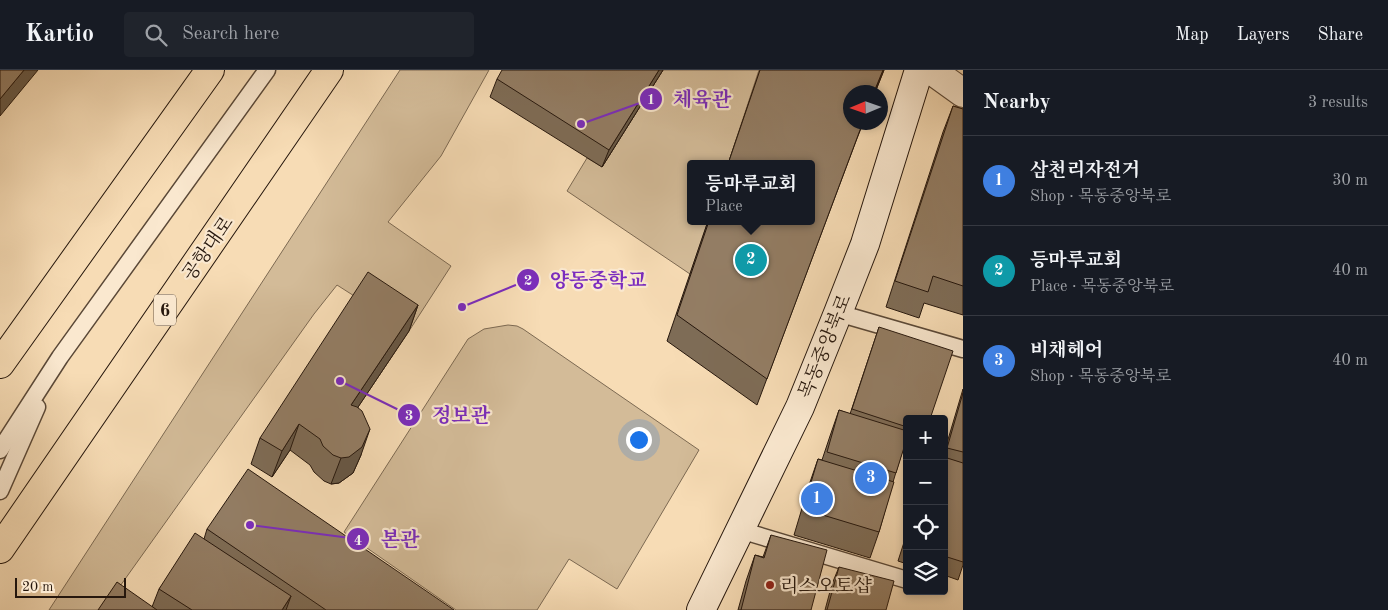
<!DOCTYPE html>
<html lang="en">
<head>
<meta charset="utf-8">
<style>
  :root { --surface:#171b24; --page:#20242c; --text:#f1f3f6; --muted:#9ea1a6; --line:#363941; --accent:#d93025 }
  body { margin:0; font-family:"Old Standard TT","Noto Serif KR",serif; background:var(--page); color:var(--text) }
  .controls { position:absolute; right:15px; bottom:15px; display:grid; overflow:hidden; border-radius:5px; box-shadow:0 2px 8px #0003 }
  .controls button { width:45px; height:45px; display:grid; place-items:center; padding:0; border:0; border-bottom:1px solid var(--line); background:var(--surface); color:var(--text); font:25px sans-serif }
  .compass { position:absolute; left:843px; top:15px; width:45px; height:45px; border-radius:50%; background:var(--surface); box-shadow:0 2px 8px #0003; rotate:268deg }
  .scale { position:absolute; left:15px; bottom:12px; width:111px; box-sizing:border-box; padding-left:5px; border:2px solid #26170d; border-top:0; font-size:14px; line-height:18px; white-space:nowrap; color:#26170d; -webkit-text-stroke:4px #fae8cf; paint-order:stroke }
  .you { position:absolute; left:638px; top:369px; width:18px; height:18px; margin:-12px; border:4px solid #fff; border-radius:50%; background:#1a73e8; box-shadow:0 0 0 8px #1a73e833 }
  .badge { display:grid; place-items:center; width:32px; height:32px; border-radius:50%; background:var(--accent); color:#fff; font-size:16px; font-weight:700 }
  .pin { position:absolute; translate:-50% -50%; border:2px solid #fff; box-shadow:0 1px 5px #0006 }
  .popup { position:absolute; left:687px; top:90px; width:128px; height:65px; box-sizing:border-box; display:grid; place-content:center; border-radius:5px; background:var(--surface); filter:drop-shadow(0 1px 4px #0005); font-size:16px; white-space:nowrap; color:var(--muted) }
  .popup b { font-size:19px; color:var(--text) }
  .popup::after { content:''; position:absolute; left:50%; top:100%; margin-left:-10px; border:10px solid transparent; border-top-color:var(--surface) }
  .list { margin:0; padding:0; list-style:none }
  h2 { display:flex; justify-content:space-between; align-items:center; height:65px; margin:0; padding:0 20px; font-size:21px }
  h2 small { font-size:16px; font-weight:400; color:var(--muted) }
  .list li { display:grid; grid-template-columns:32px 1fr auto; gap:15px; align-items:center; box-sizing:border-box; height:90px; padding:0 20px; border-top:1px solid var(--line) }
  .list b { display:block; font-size:19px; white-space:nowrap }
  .list p { margin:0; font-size:16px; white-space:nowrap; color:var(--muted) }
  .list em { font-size:16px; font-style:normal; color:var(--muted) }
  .icon { flex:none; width:28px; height:28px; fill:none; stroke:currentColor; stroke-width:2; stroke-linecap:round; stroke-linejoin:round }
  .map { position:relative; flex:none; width:963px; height:540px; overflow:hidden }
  header { display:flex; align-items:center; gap:30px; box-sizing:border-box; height:70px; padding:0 25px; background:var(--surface); border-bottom:1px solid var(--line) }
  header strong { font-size:24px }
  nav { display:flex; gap:28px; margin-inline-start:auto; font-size:18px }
  .search { width:350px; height:45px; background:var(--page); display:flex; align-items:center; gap:12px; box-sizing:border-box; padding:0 18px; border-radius:5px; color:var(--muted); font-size:19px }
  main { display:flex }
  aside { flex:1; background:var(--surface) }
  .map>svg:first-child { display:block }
  .green { fill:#d3bb98; stroke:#7c6952 }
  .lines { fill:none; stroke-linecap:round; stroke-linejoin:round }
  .lane-casing { stroke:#5a4837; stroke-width:19 }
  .street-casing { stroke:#5a4837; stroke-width:30 }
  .secondary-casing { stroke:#26170d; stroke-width:30 }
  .primary-casing { stroke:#26170d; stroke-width:30 }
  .lane { stroke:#fae8cf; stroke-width:16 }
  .street { stroke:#fae8cf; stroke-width:28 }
  .secondary { stroke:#fae8cf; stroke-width:28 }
  .primary { stroke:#f7dcb5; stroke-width:28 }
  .wall { fill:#7e6c56; stroke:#26170d }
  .shaded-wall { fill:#675846; stroke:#26170d }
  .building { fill:#937d64; stroke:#26170d }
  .poi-dot { fill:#8f2418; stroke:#fae8cf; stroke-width:2 }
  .labels { text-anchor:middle; stroke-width:4.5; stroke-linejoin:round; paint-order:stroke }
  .shield { fill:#fae8cf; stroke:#665647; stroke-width:1 }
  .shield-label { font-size:18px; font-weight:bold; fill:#26170d }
  .street-label { font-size:19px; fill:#26170d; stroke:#fae8cf }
  .poi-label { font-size:19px; fill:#26170d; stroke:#fae8cf; text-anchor:start }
  .leader { fill:none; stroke:#7b2cbf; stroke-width:2 }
  .callout-dot { fill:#7b2cbf; stroke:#fae8cf; stroke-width:2 }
  .mark-label { font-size:15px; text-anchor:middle; font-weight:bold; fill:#fff }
  .callout-label { font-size:20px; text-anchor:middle; font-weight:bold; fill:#7b2cbf; stroke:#fae8cf; stroke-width:4.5; stroke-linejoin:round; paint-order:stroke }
</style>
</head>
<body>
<header>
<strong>Kartio</strong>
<div class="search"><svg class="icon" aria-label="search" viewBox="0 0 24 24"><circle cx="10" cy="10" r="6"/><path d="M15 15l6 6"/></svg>Search here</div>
<nav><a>Map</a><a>Layers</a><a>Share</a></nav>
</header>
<main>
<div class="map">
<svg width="963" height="540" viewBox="0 0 963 540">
  <rect width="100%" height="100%" fill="#f7dcb5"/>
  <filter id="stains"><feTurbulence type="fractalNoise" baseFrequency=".004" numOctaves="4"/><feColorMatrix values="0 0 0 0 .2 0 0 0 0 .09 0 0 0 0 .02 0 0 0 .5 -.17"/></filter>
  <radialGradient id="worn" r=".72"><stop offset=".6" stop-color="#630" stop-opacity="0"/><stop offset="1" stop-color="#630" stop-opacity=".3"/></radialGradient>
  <g class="green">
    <path d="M400,0h89l-48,86 -53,66 63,44 -42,65 -72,-46 -23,29 -211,296h-54z"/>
    <path d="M663,0h96l-31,94h-37v57h17l-18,53 -123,-83 20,-33 15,9z"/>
    <path d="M508,255l9,1 6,3 176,121 -82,139 -48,-30 -32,51h-81l-112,-78 124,-193 16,-10z"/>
  </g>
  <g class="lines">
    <g class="lane-casing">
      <g id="lane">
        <path d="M838,243l125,36"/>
        <path d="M0,380l60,-93 207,-287"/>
        <path d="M0,421l37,-84"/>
        <path d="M740,460l167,50"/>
      </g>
    </g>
    <g class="street-casing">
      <path id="street" d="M931,0l32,23"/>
    </g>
    <g class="secondary-casing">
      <path id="secondary" d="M701,540l99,-203 38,-94 27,-69 54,-174"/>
    </g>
    <g class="primary-casing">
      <g id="primary">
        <path d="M0,294l210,-294"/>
        <path d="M0,479l329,-479"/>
      </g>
    </g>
    <use href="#lane" class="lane"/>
    <use href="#street" class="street"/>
    <use href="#secondary" class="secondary"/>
    <use href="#primary" class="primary"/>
  </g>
  <g class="wall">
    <path d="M663,0l-61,97 -112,-70 7,-18z"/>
    <path d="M760,0h124l-28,71 -99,264 -90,-64 41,-120h103v-57h-83z"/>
    <path d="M953,36l10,3v206l-39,-12 -5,15 -33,-11 57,-175z"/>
    <path d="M418,235l-9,26 -51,76 3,48 -8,18 -14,10 -8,1 -7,-3 -10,-9 -4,-7 -20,-15 -18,27 -21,-13 9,-26z"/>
    <path d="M879,257l28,92v28l-3,-1 -11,36 -14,50 -9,26 -76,-23 15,-50 9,-26 4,1 8,-24 9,-26 11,4z"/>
    <path d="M963,319v176l-5,15 -14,-5v-122z"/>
    <path d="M207,459l247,81h-356l54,-3 7,-18 45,-50z"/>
    <path d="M907,463v31l-9,-3z"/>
    <path d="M771,465l40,75h-73l8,-29 9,-26 8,2z"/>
    <path d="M839,497l47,43h-61l7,-26z"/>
  </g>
  <g class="shaded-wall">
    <path d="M24,0h14l-38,46v-17z"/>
    <path d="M659,0h4l-61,97 7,-17z"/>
    <path d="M883,0h1l-9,22h-1z"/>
    <path d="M418,235l-9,26 -67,100 9,-26z"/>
    <path d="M299,354l-9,26 -18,27 10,-26z"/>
    <path d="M370,359l-9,26 -8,18 -14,10 -8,1 10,-26z"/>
    <path d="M291,526l-5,14h-4z"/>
  </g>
  <g class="building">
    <path d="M0,0h24l-24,29z"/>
    <path d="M502,0h157l-50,80 -112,-71z"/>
    <path d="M760,0h123l-9,22h-24v30h13l-96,257 -90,-64 32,-94h102v-57h-83z"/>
    <path d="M953,36l10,3v177l-30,-10 -5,16 -33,-11z"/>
    <path d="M368,202l50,33 -67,100 6,2 5,4 8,18 -8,18 -13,10 -8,1 -8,-3 -10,-9 -3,-7 -21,-15 -17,27 -22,-13z"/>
    <path d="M879,257l74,24 -23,68h-23v8l-55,-18z"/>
    <path d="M963,323v59l-16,-4z"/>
    <path d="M839,340l68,21v7l-11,35 -69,-21z"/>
    <path d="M944,387l19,6v99l-19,-6z"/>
    <path d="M818,389l76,23 -15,50 -76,-23z"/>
    <path d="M248,399l206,141h-128l-119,-81z"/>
    <path d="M195,463l96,63 -9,14h-90l-33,-21z"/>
    <path d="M771,465l56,15 -16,60h-70l14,-55 9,3z"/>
    <path d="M907,466v9l-3,-1z"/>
    <path d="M839,497l55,14 -8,29h-59z"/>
    <path d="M117,512l40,28h-59z"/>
  </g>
  <circle class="poi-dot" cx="770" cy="515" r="5"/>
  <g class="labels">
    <rect class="shield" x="154" y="224.5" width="22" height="31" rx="4"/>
    <g class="shield-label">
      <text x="165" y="246">6</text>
    </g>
    <g class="street-label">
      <text transform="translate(207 178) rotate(-55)" y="7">공항대로</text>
      <text transform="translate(824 276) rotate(-68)" y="7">목동중앙북로</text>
    </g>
    <g class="poi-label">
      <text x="780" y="522">리스오토샵</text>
    </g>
  </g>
  <path class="leader" d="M581 54L651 29M462 237L528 210M340 311L409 345M250 455L358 469"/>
  <g class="callout-dot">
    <circle cx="581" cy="54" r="5"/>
    <circle cx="462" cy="237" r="5"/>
    <circle cx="340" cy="311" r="5"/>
    <circle cx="250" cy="455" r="5"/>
    <circle cx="651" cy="29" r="12"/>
    <circle cx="528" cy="210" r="12"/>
    <circle cx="409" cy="345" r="12"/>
    <circle cx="358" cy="469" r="12"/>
  </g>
  <g class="mark-label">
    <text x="651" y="34">1</text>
    <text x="528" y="215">2</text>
    <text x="409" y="350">3</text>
    <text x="358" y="475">4</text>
  </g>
  <g class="callout-label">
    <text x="702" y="36">체육관</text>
    <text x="598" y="217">양동중학교</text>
    <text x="461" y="352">정보관</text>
    <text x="400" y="476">본관</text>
  </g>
  <rect width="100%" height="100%" filter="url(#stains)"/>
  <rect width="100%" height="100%" fill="url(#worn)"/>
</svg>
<div class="controls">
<button>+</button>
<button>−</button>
<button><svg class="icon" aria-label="locate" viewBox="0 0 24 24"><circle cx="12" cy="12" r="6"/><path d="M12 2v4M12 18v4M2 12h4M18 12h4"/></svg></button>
<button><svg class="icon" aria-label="layers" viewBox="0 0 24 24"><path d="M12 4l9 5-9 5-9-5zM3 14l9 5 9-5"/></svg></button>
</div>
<svg class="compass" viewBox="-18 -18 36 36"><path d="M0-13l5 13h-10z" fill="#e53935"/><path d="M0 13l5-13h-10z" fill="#9ea1a6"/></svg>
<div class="scale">20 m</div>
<div class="you"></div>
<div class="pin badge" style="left:817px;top:429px;background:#3f7fe0">1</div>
<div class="pin badge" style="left:751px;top:190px;background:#0f9aa8">2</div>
<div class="popup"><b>등마루교회</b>Place</div>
<div class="pin badge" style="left:871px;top:408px;background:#3f7fe0">3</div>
</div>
<aside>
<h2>Nearby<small>3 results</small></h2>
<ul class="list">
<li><span class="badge" style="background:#3f7fe0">1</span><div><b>삼천리자전거</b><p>Shop · 목동중앙북로</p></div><em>30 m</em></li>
<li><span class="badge" style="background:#0f9aa8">2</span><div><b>등마루교회</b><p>Place · 목동중앙북로</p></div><em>40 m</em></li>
<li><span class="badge" style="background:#3f7fe0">3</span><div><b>비채헤어</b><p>Shop · 목동중앙북로</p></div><em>40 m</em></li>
</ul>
</aside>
</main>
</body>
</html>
